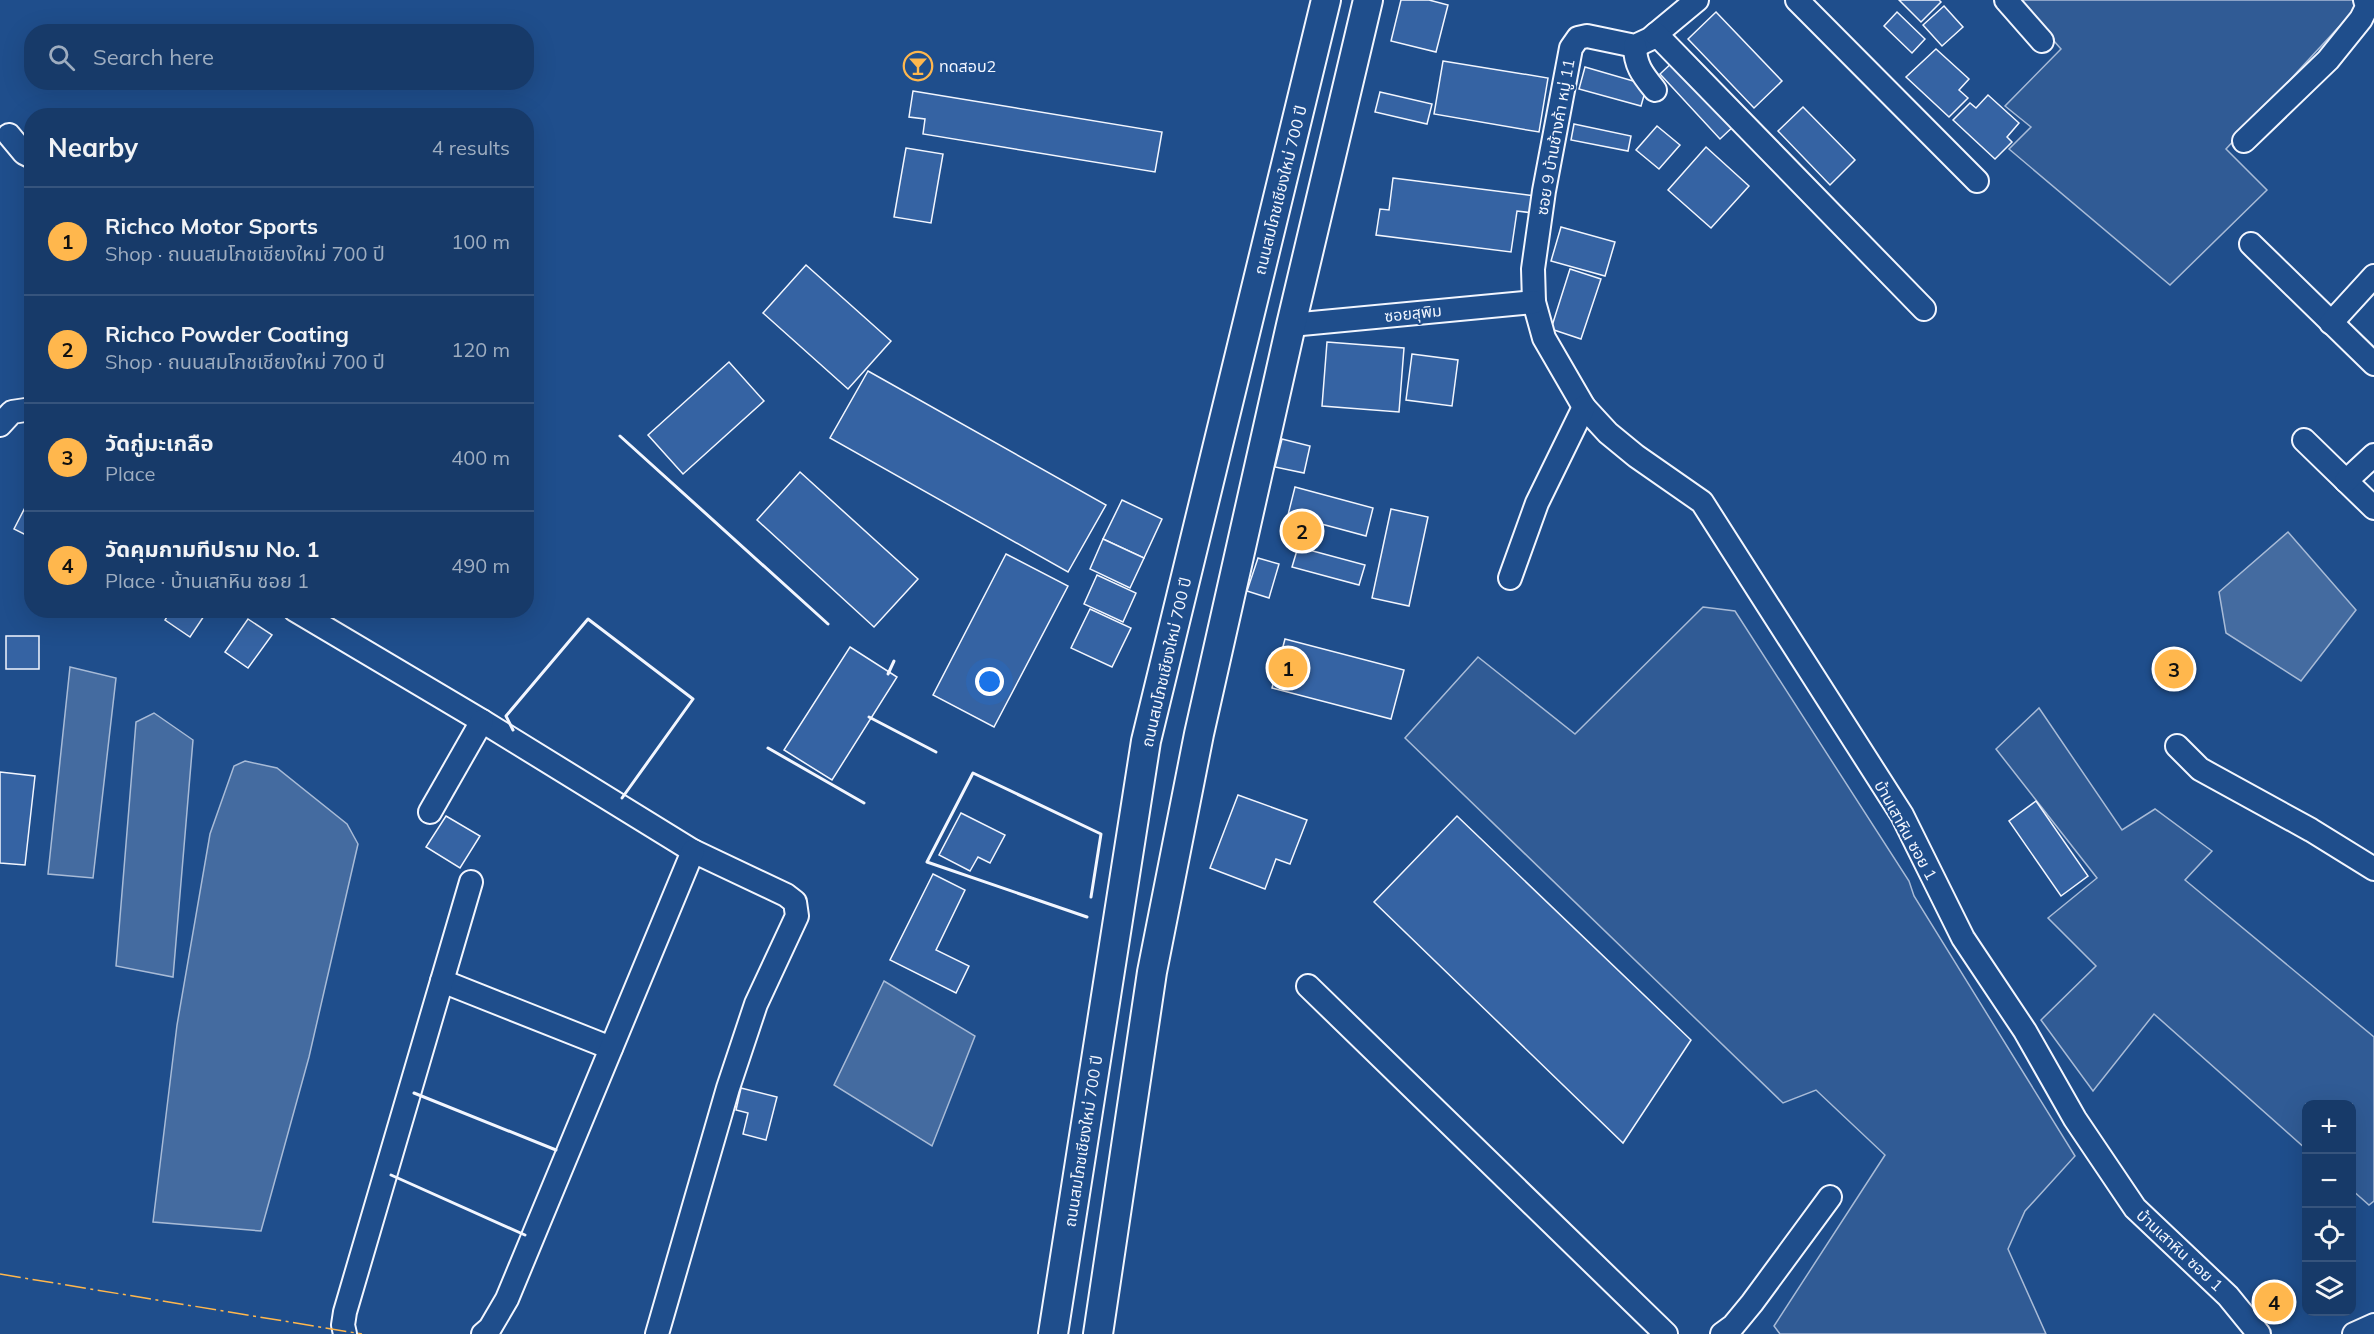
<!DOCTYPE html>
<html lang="en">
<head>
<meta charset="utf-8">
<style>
  :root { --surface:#173a69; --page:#244571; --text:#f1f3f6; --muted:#9eadc0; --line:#36547d; --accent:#ffb74d }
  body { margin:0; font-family:Mulish,"Noto Sans Thai",sans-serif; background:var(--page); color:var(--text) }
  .controls { position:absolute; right:18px; bottom:18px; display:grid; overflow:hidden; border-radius:12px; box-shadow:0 6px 24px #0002 }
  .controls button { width:54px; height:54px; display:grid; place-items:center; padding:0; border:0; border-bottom:2px solid var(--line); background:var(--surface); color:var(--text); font:30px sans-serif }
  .you { position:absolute; left:990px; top:682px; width:21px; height:21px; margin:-15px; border:4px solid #fff; border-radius:50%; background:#1a73e8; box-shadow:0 0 0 9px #1a73e833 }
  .badge { display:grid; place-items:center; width:39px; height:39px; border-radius:50%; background:var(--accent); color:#111; font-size:20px; font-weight:700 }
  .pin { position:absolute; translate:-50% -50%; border:3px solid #fff; box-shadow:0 2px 6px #0006 }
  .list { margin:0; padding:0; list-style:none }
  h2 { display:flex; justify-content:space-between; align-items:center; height:78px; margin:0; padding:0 24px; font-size:26px }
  h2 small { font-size:20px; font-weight:400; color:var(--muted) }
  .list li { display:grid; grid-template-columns:39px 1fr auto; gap:18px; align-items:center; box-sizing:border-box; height:108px; padding:0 24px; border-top:2px solid var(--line) }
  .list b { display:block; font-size:22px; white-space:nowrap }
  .list p { margin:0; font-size:20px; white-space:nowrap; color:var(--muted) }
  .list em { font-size:20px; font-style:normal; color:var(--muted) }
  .icon { flex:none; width:33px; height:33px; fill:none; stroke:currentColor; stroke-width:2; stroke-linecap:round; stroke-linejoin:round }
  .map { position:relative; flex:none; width:2374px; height:1334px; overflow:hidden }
  .search { position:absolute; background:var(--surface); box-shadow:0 6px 24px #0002; left:24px; top:24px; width:510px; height:66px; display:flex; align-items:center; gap:15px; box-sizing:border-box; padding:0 21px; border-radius:24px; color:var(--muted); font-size:22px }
  .panel { position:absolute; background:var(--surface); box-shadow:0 6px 24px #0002; left:24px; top:108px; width:510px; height:510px; border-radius:24px }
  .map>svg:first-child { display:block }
  .built { fill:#305b95; stroke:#a8bbd7; stroke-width:1.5 }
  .water { fill:#446ba0; stroke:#a8bbd7; stroke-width:1.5 }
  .building { fill:#3563a3; stroke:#f2f6ff; stroke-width:1.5 }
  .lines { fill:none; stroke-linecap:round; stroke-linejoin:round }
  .minor-casing { stroke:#f2f6ff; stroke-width:26 }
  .major-casing { stroke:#f2f6ff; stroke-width:32 }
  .minor { stroke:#1f4e8c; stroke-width:22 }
  .major { stroke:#1f4e8c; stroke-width:28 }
  .wall { stroke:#f2f6ff; stroke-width:3 }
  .power { stroke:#ffb74d; stroke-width:1.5; stroke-dasharray:21 4.5 3 4.5; stroke-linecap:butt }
  .labels { text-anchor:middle; stroke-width:4.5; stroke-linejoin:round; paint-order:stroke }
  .poi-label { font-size:16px; fill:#f2f6ff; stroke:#1f4e8c; text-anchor:start }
  .street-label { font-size:16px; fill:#f2f6ff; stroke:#1f4e8c }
</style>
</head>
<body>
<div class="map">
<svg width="2374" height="1334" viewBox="0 0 2374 1334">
  <rect width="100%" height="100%" fill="#1f4e8c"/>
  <g class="built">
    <path d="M2018,0h336l5,5 -133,144 41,41 -97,95 -161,-136 22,-22 -26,-21 56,-57z"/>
    <path d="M1703,607l32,4 174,270 5,15 161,260 -50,55 -17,38 38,85h-266l-6,-8 111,-171 -69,-65 -33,13 -378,-365 73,-81 97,77z"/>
    <path d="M2039,708l83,122 33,-21 57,42 -27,29 189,157v164l-5,4 -17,-15v-86h-46v45l-152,-135 -61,77 -52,-71 55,-54 -48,-48 49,-40 -101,-129z"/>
  </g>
  <g class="water">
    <path d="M2288,532l68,78 -55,71 -75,-48 -7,-41z"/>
    <path d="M70,667l46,11 -23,200 -45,-4z"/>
    <path d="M154,713l39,27 -20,237 -57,-11 20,-244z"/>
    <path d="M245,761l32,7 70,56 11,20 -49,213 -48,174 -108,-9 24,-197 33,-191 24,-68z"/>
    <path d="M884,981l91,55 -43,110 -98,-61z"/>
  </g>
  <g class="building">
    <path d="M1401,0h28l19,5 -12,47 -45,-11z"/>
    <path d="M1899,0h40l2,2 -20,20z"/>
    <path d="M1944,6l19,21 -21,19 -19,-21z"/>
    <path d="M1716,12l66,69 -28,27 -66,-69z"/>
    <path d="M1897,12l28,27 -13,14 -28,-27z"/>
    <path d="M1936,49l33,30 -10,11 9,8 -19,19 -43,-40z"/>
    <path d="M1676,59l61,64 -17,16 -60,-65z"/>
    <path d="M1443,61l105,17 -9,54 -105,-18z"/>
    <path d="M1585,67l62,18 -6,21 -62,-17z"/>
    <path d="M913,91l249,41 -7,40 -232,-38 2,-15 -16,-2z"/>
    <path d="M1380,92l52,12 -5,20 -52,-12z"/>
    <path d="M1988,95l31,28 -12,14 5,5 -17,17 -42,-39 17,-17 6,5z"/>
    <path d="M1803,107l52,53 -25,25 -52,-54z"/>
    <path d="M1574,124l57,12 -3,15 -57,-11z"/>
    <path d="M1657,126l23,19 -21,24 -23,-19z"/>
    <path d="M1706,147l43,39 -38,42 -43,-38z"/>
    <path d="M906,148l37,6 -12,69 -37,-6z"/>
    <path d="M1393,178l142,18 -2,17 -16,-2 -6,41 -135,-17 4,-26 9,1z"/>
    <path d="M1561,227l54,15 -10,34 -54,-15z"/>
    <path d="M806,265l85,76 -43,48 -85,-76z"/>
    <path d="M1570,269l31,10 -20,60 -30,-10z"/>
    <path d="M1327,342l77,6 -5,64 -77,-6z"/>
    <path d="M1412,354l46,6 -6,46 -46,-6z"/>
    <path d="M729,362l35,39 -81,73 -35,-39z"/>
    <path d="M868,371l238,134 -38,67 -238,-134z"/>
    <path d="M1282,439l28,7 -6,27 -29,-6z"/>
    <path d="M800,472l118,107 -44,48 -117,-107z"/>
    <path d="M1295,487l78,21 -7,28 -78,-21z"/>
    <path d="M32,494v44l-18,-9z"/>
    <path d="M1122,500l40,19 -18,39 -41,-19z"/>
    <path d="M1391,509l37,8 -19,89 -37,-8z"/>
    <path d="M1103,539l41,19 -14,30 -40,-19z"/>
    <path d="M1298,547l67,18 -6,20 -67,-18z"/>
    <path d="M1006,554l62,32 -74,141 -61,-32z"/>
    <path d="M1258,558l21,6 -10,34 -22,-7z"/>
    <path d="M1097,575l39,18 -13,29 -39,-18z"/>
    <path d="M1090,609l41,19 -19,39 -41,-19z"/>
    <path d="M171,610h37l-18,27 -25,-17z"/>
    <path d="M248,619l24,16 -24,33 -23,-16z"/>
    <rect x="6" y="636" width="33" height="33"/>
    <path d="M1285,639l119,31 -13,49 -119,-31z"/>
    <path d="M850,647l47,30 -65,103 -48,-30z"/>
    <path d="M0,772l35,4 -10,89 -25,-2z"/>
    <path d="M1238,795l69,25 -17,44 -14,-5 -11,30 -55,-21z"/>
    <path d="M2036,801l52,75 -27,20 -52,-75z"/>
    <path d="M961,813l44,22 -15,28 -12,-6 -8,14 -31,-16z"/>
    <path d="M446,816l34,20 -20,32 -34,-21z"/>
    <path d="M1457,816l234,224 -68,103 -249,-241z"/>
    <path d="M933,874l32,16 -29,60 33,16 -13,27 -66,-33z"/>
    <path d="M741,1088l36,9 -11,43 -23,-6 5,-21 -12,-3z"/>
  </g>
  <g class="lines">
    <g class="minor-casing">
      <g id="minor">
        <path d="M1697,0l-47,39 -15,7 -48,-10 -9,2 -7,10 -27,143 -11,78 1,33 10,36 40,69 24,26 28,23 66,46 200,313 61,123 62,93 50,88 60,89 93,88 31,38"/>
        <path d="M1797,0l180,181"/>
        <path d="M2006,0l36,41"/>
        <path d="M1656,34l268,275"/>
        <path d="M1635,46c0,20 8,29 20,44"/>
        <path d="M9,135l15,18 8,4"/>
        <path d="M2244,141l84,-81 33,-41 6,-12 -2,-7"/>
        <path d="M2251,244l123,120"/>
        <path d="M2331,323l43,-47"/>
        <path d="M1291,325l243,-23"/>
        <path d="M0,425l12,-13 20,-3"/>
        <path d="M2304,440l70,68"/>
        <path d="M2346,481l28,-26"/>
        <path d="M1510,578l27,-75 47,-96"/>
        <path d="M295,610l187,111 211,130 93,44 9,7 2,14 -41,88 -28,84 -71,246"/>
        <path d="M2177,746l23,23 111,61 63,39"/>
        <path d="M430,812l52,-91"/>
        <path d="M442,981l169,67"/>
        <path d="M1308,986l358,348"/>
        <path d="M345,1334l-2,-9 2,-13 126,-430"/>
        <path d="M483,1334l7,-6 17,-29 186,-448"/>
        <path d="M1722,1334l11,-8 19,-23 78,-106"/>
        <path d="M2354,1334l20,-9"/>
      </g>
    </g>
    <g class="major-casing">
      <g id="major">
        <path d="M1053,1334l93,-593 180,-741"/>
        <path d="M1098,1334l54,-362 47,-238 92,-409 77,-325"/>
      </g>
    </g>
    <use href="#minor" class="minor"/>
    <use href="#major" class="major"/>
    <g class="wall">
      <path d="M620,436l208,188"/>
      <path d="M888,674l6,-13"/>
      <path d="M869,717l67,35"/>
      <path d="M513,730l-7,-14 82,-97 105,80 -71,99"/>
      <path d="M768,748l96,55"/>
      <path d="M1087,917l-160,-55 46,-89 128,61 -10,63"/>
      <path d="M414,1093l142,57"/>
      <path d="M391,1175l134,60"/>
    </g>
    <path class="power" d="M0,1274l362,60"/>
  </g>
  <defs>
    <g id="bar-ring" transform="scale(1.5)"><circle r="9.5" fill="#1f4e8c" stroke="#ffb74d" stroke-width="1.5"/><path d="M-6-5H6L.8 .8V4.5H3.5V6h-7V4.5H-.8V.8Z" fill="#ffb74d"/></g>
  </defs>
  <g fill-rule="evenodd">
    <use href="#bar-ring" x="918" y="66"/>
  </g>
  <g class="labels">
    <g class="poi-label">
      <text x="939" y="72">ทดสอบ2</text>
    </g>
    <g class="street-label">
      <text transform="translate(1555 137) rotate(-80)" y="6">ซอย 9 บ้านช้างค้า หมู่ 11</text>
      <text transform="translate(1280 190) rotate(-76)" y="6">ถนนสมโภชเชียงใหม่ 700 ปี</text>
      <text transform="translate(1413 313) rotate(-6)" y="6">ซอยสุพิม</text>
      <text transform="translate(1166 662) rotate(-77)" y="6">ถนนสมโภชเชียงใหม่ 700 ปี</text>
      <text transform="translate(1906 830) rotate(61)" y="6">บ้านเสาหิน ซอย 1</text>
      <text transform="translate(1083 1141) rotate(-81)" y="6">ถนนสมโภชเชียงใหม่ 700 ปี</text>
      <text transform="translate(2180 1250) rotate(43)" y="6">บ้านเสาหิน ซอย 1</text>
    </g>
  </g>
</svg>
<div class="controls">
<button>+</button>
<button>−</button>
<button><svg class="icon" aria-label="locate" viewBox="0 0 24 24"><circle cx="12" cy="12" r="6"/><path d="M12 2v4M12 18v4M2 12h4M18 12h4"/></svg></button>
<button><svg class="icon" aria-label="layers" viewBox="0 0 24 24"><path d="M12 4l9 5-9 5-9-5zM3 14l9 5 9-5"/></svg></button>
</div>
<div class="you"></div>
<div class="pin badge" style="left:1288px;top:668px">1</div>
<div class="pin badge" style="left:1302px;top:531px">2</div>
<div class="pin badge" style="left:2174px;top:669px">3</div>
<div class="pin badge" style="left:2274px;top:1302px">4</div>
<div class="search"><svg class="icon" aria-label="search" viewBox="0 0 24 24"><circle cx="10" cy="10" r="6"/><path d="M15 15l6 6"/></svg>Search here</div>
<section class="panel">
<h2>Nearby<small>4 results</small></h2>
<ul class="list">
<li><span class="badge">1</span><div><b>Richco Motor Sports</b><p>Shop · ถนนสมโภชเชียงใหม่ 700 ปี</p></div><em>100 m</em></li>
<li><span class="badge">2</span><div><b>Richco Powder Coating</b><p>Shop · ถนนสมโภชเชียงใหม่ 700 ปี</p></div><em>120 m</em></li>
<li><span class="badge">3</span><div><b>วัดกู่มะเกลือ</b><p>Place</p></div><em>400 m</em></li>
<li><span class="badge">4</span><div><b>วัดคุมกามทีปราม No. 1</b><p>Place · บ้านเสาหิน ซอย 1</p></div><em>490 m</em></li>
</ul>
</section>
</div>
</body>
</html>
